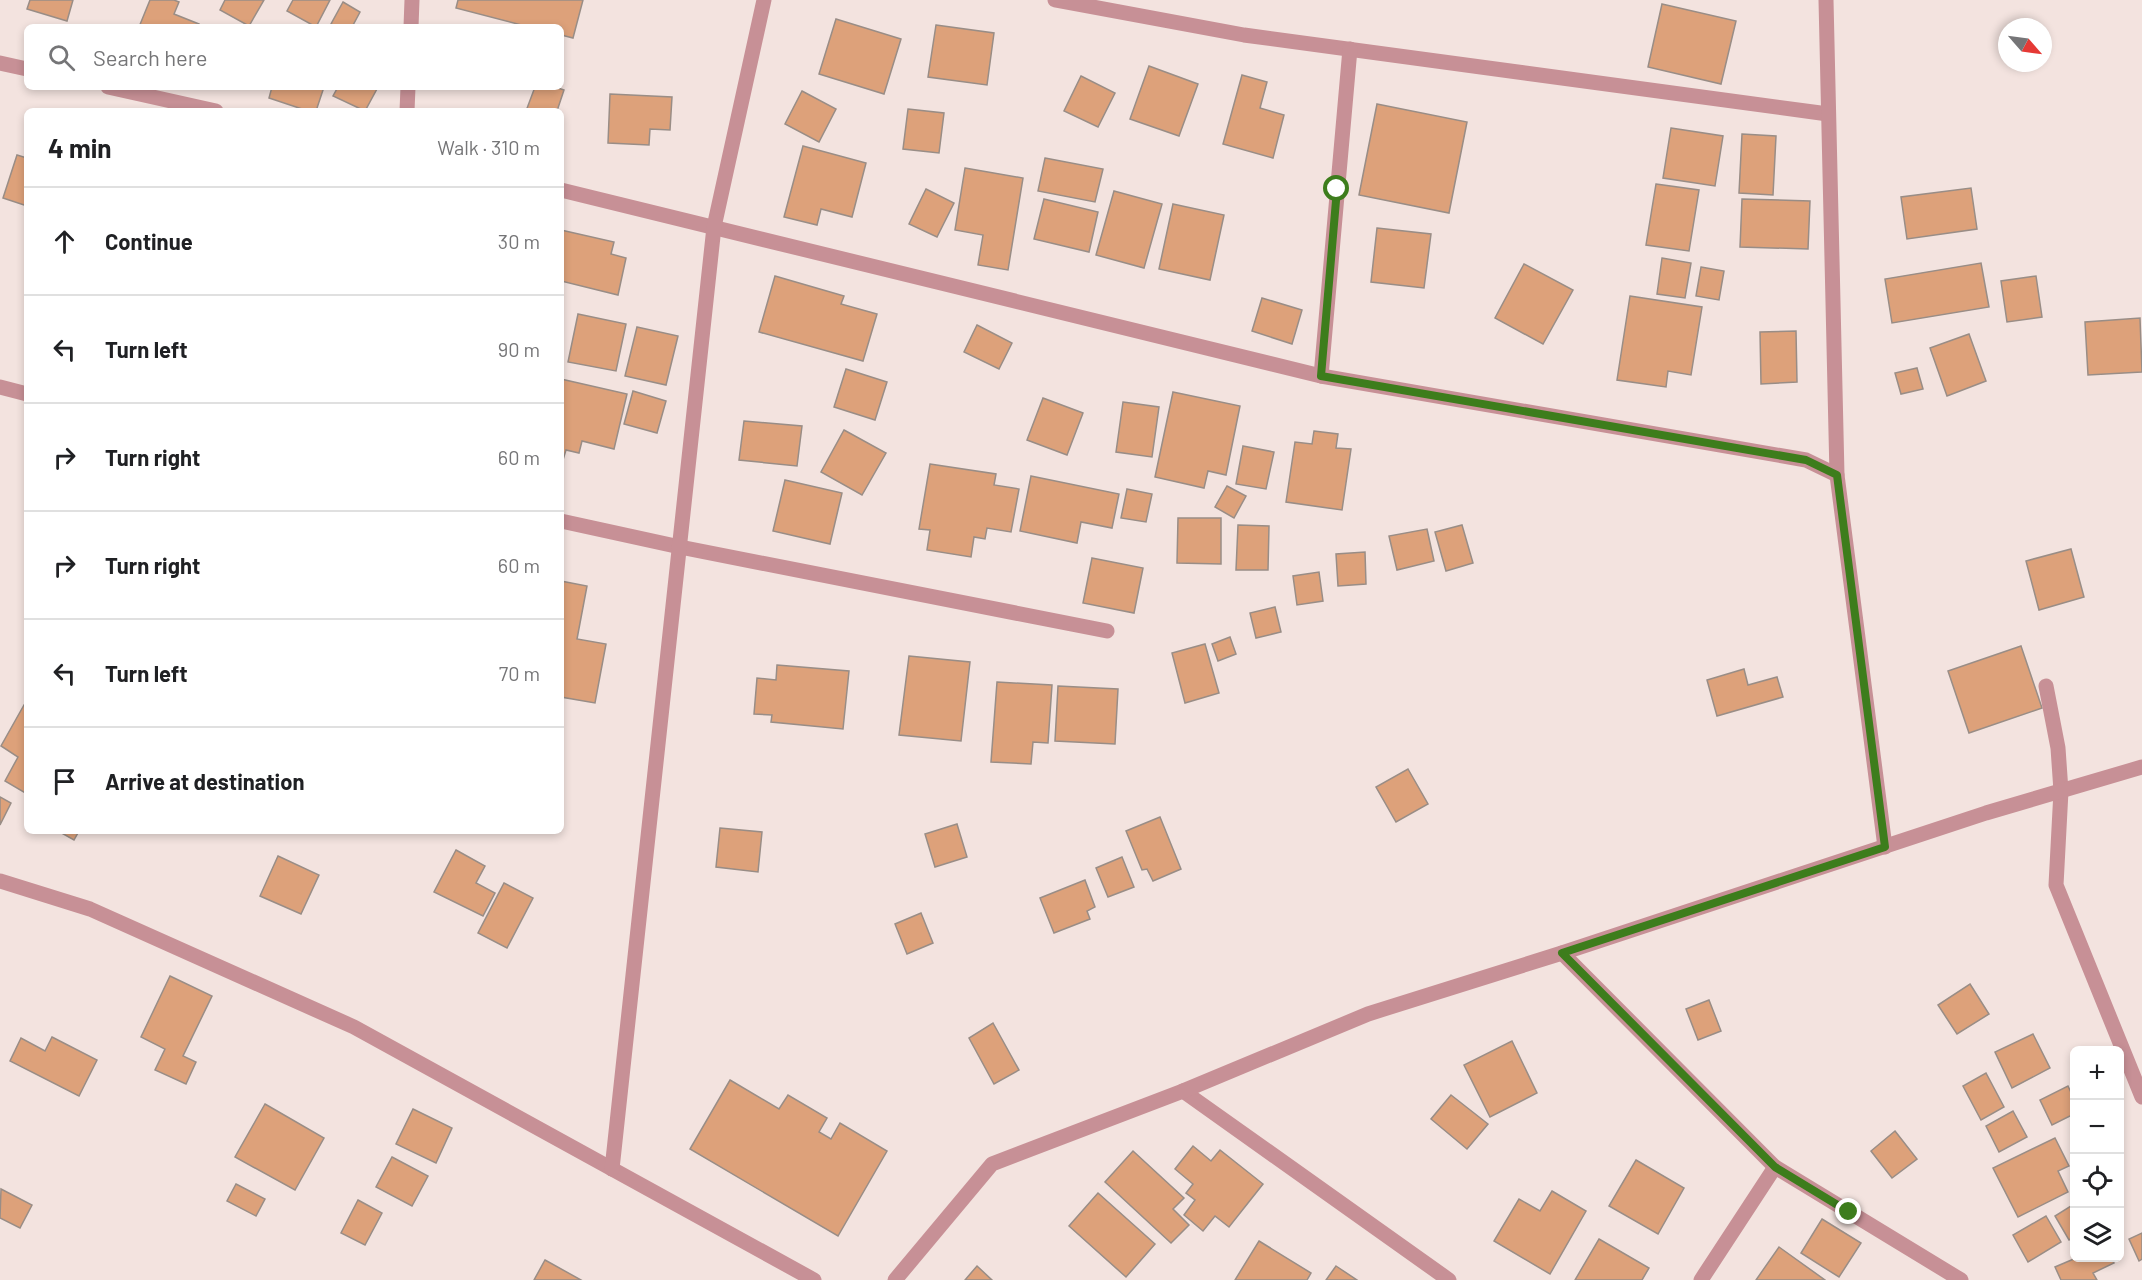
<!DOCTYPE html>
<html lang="en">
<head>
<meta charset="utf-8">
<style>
  :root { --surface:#fff; --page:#f6f6f6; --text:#202124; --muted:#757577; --line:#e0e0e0 }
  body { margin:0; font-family:Barlow,sans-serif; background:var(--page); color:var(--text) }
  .controls { position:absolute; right:18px; bottom:18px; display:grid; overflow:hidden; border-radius:9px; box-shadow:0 3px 9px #0003 }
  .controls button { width:54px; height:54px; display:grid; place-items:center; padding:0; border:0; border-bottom:2px solid var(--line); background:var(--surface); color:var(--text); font:30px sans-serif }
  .compass { position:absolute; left:1998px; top:18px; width:54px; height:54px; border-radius:50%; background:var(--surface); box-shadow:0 3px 9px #0003; rotate:118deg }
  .stop { position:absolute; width:18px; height:18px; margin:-14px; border:4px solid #3d7d1c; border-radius:50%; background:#fff }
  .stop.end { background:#3d7d1c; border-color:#fff; box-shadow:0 2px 6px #0008 }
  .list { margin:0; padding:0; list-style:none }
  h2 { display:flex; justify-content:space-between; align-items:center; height:78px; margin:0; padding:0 24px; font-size:26px }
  h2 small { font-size:20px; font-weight:400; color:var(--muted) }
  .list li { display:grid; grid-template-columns:39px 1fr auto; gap:18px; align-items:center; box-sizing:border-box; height:108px; padding:0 24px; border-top:2px solid var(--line) }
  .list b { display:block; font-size:22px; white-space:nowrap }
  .list em { font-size:20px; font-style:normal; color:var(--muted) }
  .icon { flex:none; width:33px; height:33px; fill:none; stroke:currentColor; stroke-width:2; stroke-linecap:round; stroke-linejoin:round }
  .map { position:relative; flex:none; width:2142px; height:1280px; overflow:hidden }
  .search { position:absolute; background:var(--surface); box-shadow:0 3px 9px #0003; left:24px; top:24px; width:540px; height:66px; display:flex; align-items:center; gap:15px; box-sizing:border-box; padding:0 21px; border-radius:9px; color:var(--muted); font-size:22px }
  .panel { position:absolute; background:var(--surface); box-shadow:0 3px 9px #0003; left:24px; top:108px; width:540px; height:726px; border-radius:9px }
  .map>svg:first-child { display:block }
  .building { fill:#dda17a; stroke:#998d86; stroke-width:1.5 }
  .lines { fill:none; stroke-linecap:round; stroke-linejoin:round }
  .minor { stroke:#c79096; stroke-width:15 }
  .route { stroke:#3d7d1c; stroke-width:8 }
</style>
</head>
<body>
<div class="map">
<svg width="2142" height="1280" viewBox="0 0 2142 1280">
  <rect width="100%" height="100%" fill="#f3e3df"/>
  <g class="building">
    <path d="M30,0h43l-6,21 -40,-12z"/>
    <path d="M150,0h24l5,2 -5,12 25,10 -1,3h-59z"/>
    <path d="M225,0h39l-15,26 -29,-16z"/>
    <path d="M293,0h37l-14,27 -29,-16z"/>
    <path d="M458,0h125l-10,38 -12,-3v-8h-32l-73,-19z"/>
    <path d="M343,2l17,10 -8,15h-15l-6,-3z"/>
    <path d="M1662,4l74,17 -15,63 -73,-17z"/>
    <path d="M836,19l65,20 -17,55 -65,-20z"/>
    <path d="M936,25l58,8 -7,52 -59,-8z"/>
    <path d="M1149,66l49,18 -19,52 -49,-17z"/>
    <path d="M1242,75l25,7 -7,26 24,7 -11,43 -50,-14z"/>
    <path d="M1081,76l34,17 -17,34 -34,-16z"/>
    <path d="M272,87h52l-8,24h-8l-39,-13z"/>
    <path d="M338,87h40l-13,24 -32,-15z"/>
    <path d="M535,87h20l9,3 -7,21h-31z"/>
    <path d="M802,91l34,18 -17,33 -34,-18z"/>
    <path d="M610,94l62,3 -2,33 -20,-1 -1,16 -41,-2z"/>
    <path d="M1377,104l90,18 -18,91 -90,-18z"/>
    <path d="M908,109l36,4 -5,40 -36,-4z"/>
    <path d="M1671,128l52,8 -8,50 -52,-8z"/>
    <path d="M1742,134l34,2 -3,59 -34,-2z"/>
    <path d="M803,146l63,17 -14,54 -31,-8 -4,16 -33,-8z"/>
    <path d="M17,155l10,3v48l-24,-8z"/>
    <path d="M1045,158l58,11 -8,33 -57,-11z"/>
    <path d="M965,168l58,10 -15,92 -30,-5 5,-30 -28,-5z"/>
    <path d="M1656,184l43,6 -10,61 -43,-6z"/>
    <path d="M1971,188l6,41 -70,10 -6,-42z"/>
    <path d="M926,189l28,14 -17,34 -28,-13z"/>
    <path d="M1114,191l48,13 -18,64 -48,-13z"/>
    <path d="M1044,199l54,13 -9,40 -55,-13z"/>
    <path d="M1742,199l68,2 -2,48 -68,-2z"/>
    <path d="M1173,204l51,11 -14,65 -51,-11z"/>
    <path d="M1377,228l54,6 -7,54 -53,-6z"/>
    <path d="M561,230l53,12 -3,12 15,4 -8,37 -57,-14z"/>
    <path d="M1662,258l29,5 -6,35 -28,-4z"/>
    <path d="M1981,263l8,44 -97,16 -7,-44z"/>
    <path d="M1524,264l49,26 -30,54 -48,-26z"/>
    <path d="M1701,267l23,4 -5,29 -23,-4z"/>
    <path d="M775,276l69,20 -3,8 36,10 -14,47 -104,-29z"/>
    <path d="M2036,276l6,41 -35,5 -6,-41z"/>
    <path d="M1630,296l72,11 -11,68 -23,-4 -2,16 -49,-7z"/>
    <path d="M1262,298l40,12 -10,34 -40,-13z"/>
    <path d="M578,314l48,10 -10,47 -48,-9z"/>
    <path d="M2140,318l2,54 -54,3 -3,-53z"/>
    <path d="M977,325l35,18 -13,26 -35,-17z"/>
    <path d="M637,327l41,9 -12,49 -41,-9z"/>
    <path d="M1796,331l1,51 -36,2 -1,-52z"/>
    <path d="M1969,334l17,47 -39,15 -17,-48z"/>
    <path d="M1917,368l6,21 -22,5 -6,-21z"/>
    <path d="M846,369l41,13 -12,38 -41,-13z"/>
    <path d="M561,379l66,15 -13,55 -32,-8 -3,12 -13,-3 -3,10 -2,-1z"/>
    <path d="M633,391l33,10 -9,32 -33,-9z"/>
    <path d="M1173,392l67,14 -14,69 -18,-4 -4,17 -49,-11z"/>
    <path d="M1043,398l40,15 -16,42 -40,-15z"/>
    <path d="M1123,402l36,5 -7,50 -36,-5z"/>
    <path d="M744,421l58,5 -5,40 -58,-6z"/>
    <path d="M844,430l42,23 -24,42 -41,-23z"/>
    <path d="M1314,431l24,3 -2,14 15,1 -9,61 -56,-8 9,-60 17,2z"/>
    <path d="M1243,446l31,6 -8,37 -30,-5z"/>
    <path d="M930,464l66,10 -2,11 25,4 -8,43 -24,-4 -2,11 -11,-2 -3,20 -44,-7 3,-20 -11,-1z"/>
    <path d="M1031,476l88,18 -7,34 -31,-6 -4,21 -57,-12z"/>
    <path d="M785,480l57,13 -12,51 -57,-13z"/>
    <path d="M1227,486l19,10 -12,22 -19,-11z"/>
    <path d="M1127,489l25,5 -6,28 -25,-4z"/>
    <path d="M1178,518h43v46l-44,-1z"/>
    <path d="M1238,525l31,1 -1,44h-32z"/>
    <path d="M1462,525l11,38 -27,8 -11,-39z"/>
    <path d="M1427,529l7,32 -37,9 -8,-34z"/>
    <path d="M2071,549l13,48 -45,13 -13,-49z"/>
    <path d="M1365,552l1,32 -28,2 -2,-32z"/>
    <path d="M1092,558l51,10 -9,45 -51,-10z"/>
    <path d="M1319,572l4,29 -26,4 -4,-29z"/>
    <path d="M561,581l26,5 -10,53 29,5 -11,59 -34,-6z"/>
    <path d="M1275,607l6,25 -25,6 -6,-25z"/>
    <path d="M1230,637l6,17 -18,7 -6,-17z"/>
    <path d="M1205,644l14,49 -34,10 -13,-50z"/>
    <path d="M2021,646l21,62 -73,25 -21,-62z"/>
    <path d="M909,656l61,6 -9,79 -62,-6z"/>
    <path d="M777,665l72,6 -6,58 -72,-7 1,-7 -18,-1 3,-36 19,2z"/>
    <path d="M1744,669l4,16 29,-8 6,20 -66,19 -10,-36z"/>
    <path d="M997,682l55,3 -4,58 -15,-1 -2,22 -40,-2z"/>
    <path d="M1058,686l60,3 -3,55 -60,-3z"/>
    <path d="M24,705l3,2v87l-22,-13 13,-24 -17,-11z"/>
    <path d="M1408,769l20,35 -32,18 -20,-35z"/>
    <path d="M0,797l11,6 -11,22z"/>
    <path d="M1160,817l21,52 -28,12 -6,-12 -5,1 -16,-39z"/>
    <path d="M957,824l10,33 -32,10 -10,-33z"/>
    <path d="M720,828l42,4 -4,40 -42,-5z"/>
    <path d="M58,831h21l-5,9z"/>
    <path d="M456,850l29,16 -9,17 19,10 -12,23 -49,-24z"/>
    <path d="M278,856l41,19 -18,39 -41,-18z"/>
    <path d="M1122,857l12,30 -26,10 -12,-29z"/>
    <path d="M1085,880l10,27 -8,4 3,8 -36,14 -14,-35z"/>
    <path d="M504,883l29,15 -26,50 -29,-15z"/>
    <path d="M921,913l12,30 -26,11 -12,-30z"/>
    <path d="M170,976l42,20 -29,60 13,6 -10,22 -31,-14 10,-21 -24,-12z"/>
    <path d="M1970,984l19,30 -32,20 -19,-29z"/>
    <path d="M1709,1000l12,31 -23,9 -12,-31z"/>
    <path d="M993,1023l26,47 -25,14 -25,-46z"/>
    <path d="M2033,1034l17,34 -38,20 -17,-36z"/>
    <path d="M52,1037l45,23 -18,36 -69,-35 11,-23 24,13z"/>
    <path d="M1512,1041l25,52 -47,24 -26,-52z"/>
    <path d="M1986,1073l18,34 -23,13 -18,-34z"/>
    <path d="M730,1080l49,29 9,-14 39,23 -8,14 12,7 9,-16 47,28 -49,85 -148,-87z"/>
    <path d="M2068,1086l6,13v15l-22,11 -12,-25z"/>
    <path d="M1451,1095l37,29 -21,25 -36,-30z"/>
    <path d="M265,1104l59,34 -29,52 -60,-33z"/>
    <path d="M413,1109l39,19 -16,35 -40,-19z"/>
    <path d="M2013,1111l14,26 -28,15 -13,-26z"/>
    <path d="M1895,1131l22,28 -25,19 -21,-27z"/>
    <path d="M2055,1138l14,28 -11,5 10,21 -50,25 -25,-49z"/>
    <path d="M1193,1146l18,15 9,-11 43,34 -34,43 -14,-11 -12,15 -19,-16 11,-15 -9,-7 7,-9 -18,-15z"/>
    <path d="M1133,1151l51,47 -11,11 16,16 -18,18 -66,-61z"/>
    <path d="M392,1157l36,19 -16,30 -36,-19z"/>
    <path d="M1636,1160l48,28 -26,46 -49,-28z"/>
    <path d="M236,1184l29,15 -9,17 -29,-15z"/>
    <path d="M1,1189l31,16 -12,23 -20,-10z"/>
    <path d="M1552,1191l34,20 -36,63 -56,-33 25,-42 21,12z"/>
    <path d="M1098,1193l57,51 -29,33 -57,-51z"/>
    <path d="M358,1200l24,13 -17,32 -24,-12z"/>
    <path d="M2074,1204v33l-5,3 -14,-24z"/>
    <path d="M2046,1216l15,26 -33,20 -15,-27z"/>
    <path d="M1822,1219l39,24 -22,34 -38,-24z"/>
    <path d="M2142,1233v26l-3,2 -10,-22z"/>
    <path d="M1599,1239l50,29 -7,12h-67z"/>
    <path d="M1259,1241l52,32 -4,7h-72z"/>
    <path d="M1779,1247l46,33h-69z"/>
    <path d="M2076,1258h35l3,5 -21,10 4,7h-36l-6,-13z"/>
    <path d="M545,1260l36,20h-47z"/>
    <path d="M977,1266l15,14h-27z"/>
    <path d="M1336,1266l21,14h-31z"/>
  </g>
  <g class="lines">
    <g class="minor">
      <path d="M1055,0l189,35 584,79"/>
      <path d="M1826,0l11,475"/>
      <path d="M411,27l1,-27"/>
      <path d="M0,63l27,6"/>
      <path d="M108,87l108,24"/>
      <path d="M407,111l1,-24"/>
      <path d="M561,190l760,186 485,84 31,15 48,372"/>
      <path d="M1321,376l29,-327"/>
      <path d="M0,387l27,7"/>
      <path d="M561,521l119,26 427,84"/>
      <path d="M2046,686l12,62 3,43 -5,94 86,212"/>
      <path d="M0,881l90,28 264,118 460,253"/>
      <path d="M1562,953l213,214 186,113"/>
      <path d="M1183,1091l266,189"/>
      <path d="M612,1169l102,-942 50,-227"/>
      <path d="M895,1280l97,-116 191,-73 185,-77 194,-61 424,-140 156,-46"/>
      <path d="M1701,1280l74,-113"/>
    </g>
  </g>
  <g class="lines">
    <path class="route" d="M1337,189l-16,187 485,84 31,15 48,372 -323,106 213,214 74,45"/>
  </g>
</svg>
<div class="controls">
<button>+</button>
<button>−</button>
<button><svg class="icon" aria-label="locate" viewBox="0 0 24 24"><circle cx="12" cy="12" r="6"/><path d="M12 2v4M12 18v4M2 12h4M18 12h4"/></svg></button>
<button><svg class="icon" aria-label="layers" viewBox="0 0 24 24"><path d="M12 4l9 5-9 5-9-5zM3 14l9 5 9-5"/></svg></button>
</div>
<svg class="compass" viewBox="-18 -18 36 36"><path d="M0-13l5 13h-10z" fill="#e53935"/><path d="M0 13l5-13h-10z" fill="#757577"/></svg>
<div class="stop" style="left:1337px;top:189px"></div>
<div class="stop end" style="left:1849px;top:1212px"></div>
<div class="search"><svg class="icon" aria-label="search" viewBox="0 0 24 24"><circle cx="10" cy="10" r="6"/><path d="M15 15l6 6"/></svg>Search here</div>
<section class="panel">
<h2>4 min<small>Walk · 310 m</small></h2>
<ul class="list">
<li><svg class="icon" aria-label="ahead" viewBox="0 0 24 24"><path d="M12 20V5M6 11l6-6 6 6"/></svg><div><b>Continue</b></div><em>30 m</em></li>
<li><svg class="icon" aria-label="left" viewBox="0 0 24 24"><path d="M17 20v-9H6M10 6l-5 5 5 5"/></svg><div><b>Turn left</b></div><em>90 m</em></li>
<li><svg class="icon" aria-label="right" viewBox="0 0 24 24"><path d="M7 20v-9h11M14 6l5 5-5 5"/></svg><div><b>Turn right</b></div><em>60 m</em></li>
<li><svg class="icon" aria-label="right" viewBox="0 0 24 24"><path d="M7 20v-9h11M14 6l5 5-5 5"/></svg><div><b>Turn right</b></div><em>60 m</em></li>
<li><svg class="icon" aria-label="left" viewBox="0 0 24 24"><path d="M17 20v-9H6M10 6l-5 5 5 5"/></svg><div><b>Turn left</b></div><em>70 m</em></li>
<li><svg class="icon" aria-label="arrive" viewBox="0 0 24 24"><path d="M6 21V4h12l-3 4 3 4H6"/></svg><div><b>Arrive at destination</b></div></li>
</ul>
</section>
</div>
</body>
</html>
